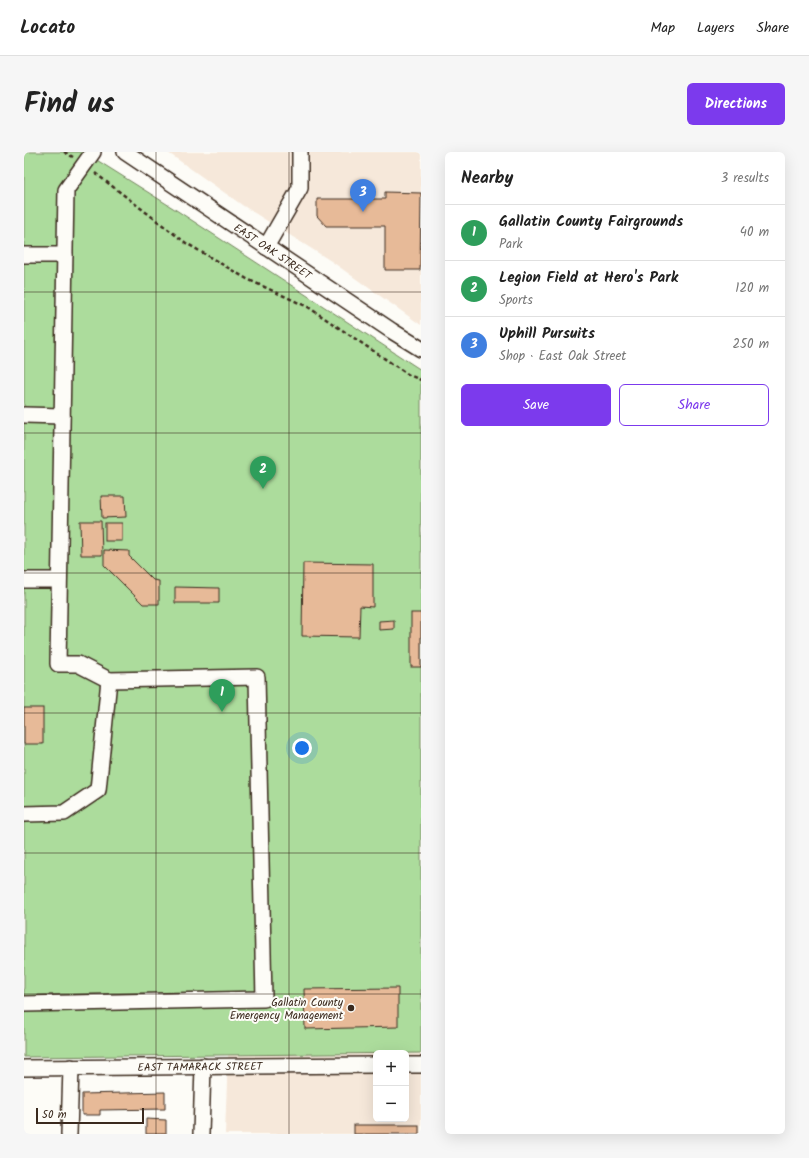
<!DOCTYPE html>
<html lang="en">
<head>
<meta charset="utf-8">
<style>
  :root { --surface:#fff; --page:#f6f6f6; --text:#222; --muted:#767676; --line:#e0e0e0; --accent:#7c3aed }
  body { margin:0; font-family:Kalam,sans-serif; background:var(--page); color:var(--text) }
  .controls { position:absolute; right:12px; bottom:12px; display:grid; overflow:hidden; border-radius:6px; box-shadow:0 4px 16px #0002 }
  .controls button { width:36px; height:36px; display:grid; place-items:center; padding:0; border:0; border-bottom:1px solid var(--line); background:var(--surface); color:var(--text); font:20px sans-serif }
  .scale { position:absolute; left:12px; bottom:10px; width:108px; box-sizing:border-box; padding-left:4px; border:2px solid #3b2a1e; border-top:0; font-size:11px; line-height:14px; white-space:nowrap; color:#3b2a1e; -webkit-text-stroke:3px #fdfcf7; paint-order:stroke }
  .you { position:absolute; left:278px; top:596px; width:14px; height:14px; margin:-10px; border:3px solid #fff; border-radius:50%; background:#1a73e8; box-shadow:0 0 0 6px #1a73e833 }
  .badge { display:grid; place-items:center; width:26px; height:26px; border-radius:50%; background:var(--accent); color:#fff; font-size:13px; font-weight:700 }
  .pin { position:absolute; translate:-50% -33px; filter:drop-shadow(0 1px 2px #0008) }
  .pin::after { content:''; position:absolute; top:21px; width:14px; height:12px; background:inherit; clip-path:polygon(0 0,100% 0,50% 100%) }
  .list { margin:0; padding:0; list-style:none }
  h2 { display:flex; justify-content:space-between; align-items:center; height:52px; margin:0; padding:0 16px; font-size:17px }
  h2 small { font-size:13px; font-weight:400; color:var(--muted) }
  .list li { display:grid; grid-template-columns:26px 1fr auto; gap:12px; align-items:center; box-sizing:border-box; height:56px; padding:0 16px; border-top:1px solid var(--line) }
  .list b { display:block; font-size:15px; white-space:nowrap }
  .list p { margin:0; font-size:13px; white-space:nowrap; color:var(--muted) }
  .list em { font-size:13px; font-style:normal; color:var(--muted) }
  .actions { display:flex; gap:8px; padding:12px 16px }
  .actions a { flex:1; padding:9px 0; border:1px solid var(--accent); border-radius:6px; text-align:center; font-size:14px; color:var(--accent) }
  .actions .main { background:var(--accent); color:#fff }
  .map { position:relative; flex:none; width:397px; height:982px; overflow:hidden; border-radius:6px }
  header { display:flex; align-items:center; gap:24px; box-sizing:border-box; height:56px; padding:0 20px; background:var(--surface); border-bottom:1px solid var(--line) }
  header strong { font-size:19px }
  nav { display:flex; gap:22px; margin-inline-start:auto; font-size:14px }
  .intro { display:flex; align-items:center; justify-content:space-between; box-sizing:border-box; height:96px; padding:0 24px }
  h1 { margin:0; font-size:28px }
  .button { padding:10px 18px; border-radius:6px; background:var(--accent); color:#fff; font-size:14px; font-weight:700 }
  main { display:flex; gap:24px; padding:0 24px }
  aside { flex:1; background:var(--surface); border-radius:6px; box-shadow:0 4px 16px #0002 }
  .map>svg:first-child { display:block }
  .built { fill:#f6e8da }
  .green { fill:#acdc9c; stroke:#74835d }
  .building { fill:#e7ba98; stroke:#3b2a1e }
  .lines { fill:none; stroke-linecap:round; stroke-linejoin:round }
  .minor-casing { stroke:#3b2a1e; stroke-width:18 }
  .path { stroke:#3b2a1e; stroke-width:2.5; stroke-dasharray:4 3; stroke-linecap:butt }
  .minor { stroke:#fdfcf7; stroke-width:15 }
  .grid { fill:none; stroke:#3b2a1e; stroke-width:1; stroke-opacity:0.55 }
  .poi-dot { fill:#3b2a1e; stroke:#fdfcf7; stroke-width:1.5 }
  .labels { text-anchor:middle; stroke-width:4; stroke-linejoin:round; paint-order:stroke }
  .street-label { font-size:11px; fill:#3b2a1e; stroke:#fdfcf7 }
  .poi-label { font-size:11px; fill:#3b2a1e; stroke:#fdfcf7; text-anchor:end }
</style>
</head>
<body>
<header>
<strong>Locato</strong>
<nav><a>Map</a><a>Layers</a><a>Share</a></nav>
</header>
<div class="intro"><h1>Find us</h1><a class="button">Directions</a></div>
<main>
<div class="map">
<svg width="397" height="982" viewBox="0 0 397 982">
  <rect width="100%" height="100%" fill="#fdfcf7"/>
  <filter id="ink" filterUnits="userSpaceOnUse"><feTurbulence type="fractalNoise" baseFrequency=".025" numOctaves="2"/><feDisplacementMap in="SourceGraphic" scale="8" xChannelSelector="R" yChannelSelector="G"/><feConvolveMatrix kernelMatrix="1 2 1 2 8 2 1 2 1" color-interpolation-filters="sRGB"/></filter>
  <g filter="url(#ink)">
    <g class="built">
      <path d="M143,0h254v173l-90,-64 -89,-56z"/>
      <path d="M397,901v81h-196l3,-79 148,-1v65h30v-65z"/>
    </g>
    <path class="green" d="M0,0h60l89,56 248,162v683l-397,4z"/>
    <g class="building">
      <path d="M361,40l36,1 -1,77h-35v-44h-59l-9,-10v-17h68z"/>
      <path d="M77,344h24l1,21 -24,1z"/>
      <path d="M56,369h21l1,34h-21z"/>
      <rect x="81" y="371" width="17" height="18"/>
      <path d="M80,398l25,1v5l24,24 6,1v23h-16l-39,-39z"/>
      <path d="M279,411l70,1v43l-13,-1 -1,31 -57,-1z"/>
      <path d="M151,435l44,1v15h-44z"/>
      <rect x="387" y="461" width="10" height="54"/>
      <path d="M370,468v9l-15,1v-9z"/>
      <rect x="0" y="556" width="19" height="36"/>
      <path d="M374,836v39l-93,2 -1,-40z"/>
      <path d="M141,940v17l-65,1v5h-18v-21z"/>
      <path d="M122,967l20,1v14h-20z"/>
      <rect x="330" y="973" width="65" height="9"/>
    </g>
    <g class="lines">
      <g class="minor-casing">
        <g id="minor">
          <path id="s1" d="M101,0l267,179 29,18"/>
          <path d="M242,95l34,-59v-36"/>
          <path d="M0,103h41"/>
          <path d="M0,263l38,1"/>
          <path d="M0,428h35"/>
          <path d="M0,662l40,-1 34,-23 11,-110 -31,-16h-20l8,-474 27,-38"/>
          <path d="M0,852l240,-5 -7,-322 -148,3"/>
          <path d="M382,913h15"/>
          <path id="s2" d="M0,916l352,-3"/>
          <path d="M45,982l2,-67"/>
          <path d="M177,982l2,-68"/>
        </g>
      </g>
      <g class="path">
        <path d="M40,0l9,5"/>
        <path d="M71,21l91,70 61,36 61,28 101,68 12,5"/>
      </g>
      <use href="#minor" class="minor"/>
    </g>
  </g>
  <path class="grid" d="M132,0v982M265,0v982M0,140h397M0,281h397M0,421h397M0,561h397M0,701h397M0,842h397"/>
  <circle class="poi-dot" cx="327" cy="856" r="4"/>
  <g class="labels">
    <g class="street-label">
      <text dy="4" stroke="none"><textPath href="#s1" startOffset="178">EAST OAK STREET</textPath></text>
      <text dy="4" stroke="none"><textPath href="#s2" startOffset="176">EAST TAMARACK STREET</textPath></text>
    </g>
    <g class="poi-label">
      <text x="319" y="854">Gallatin County<tspan x="319" dy="13">Emergency Management</tspan></text>
    </g>
  </g>
</svg>
<div class="controls">
<button>+</button>
<button>−</button>
</div>
<div class="scale">50 m</div>
<div class="you"></div>
<div class="pin badge" style="left:198px;top:560px;background:#2e9e5b">1</div>
<div class="pin badge" style="left:239px;top:337px;background:#2e9e5b">2</div>
<div class="pin badge" style="left:339px;top:60px;background:#3f7fe0">3</div>
</div>
<aside>
<h2>Nearby<small>3 results</small></h2>
<ul class="list">
<li><span class="badge" style="background:#2e9e5b">1</span><div><b>Gallatin County Fairgrounds</b><p>Park</p></div><em>40 m</em></li>
<li><span class="badge" style="background:#2e9e5b">2</span><div><b>Legion Field at Hero's Park</b><p>Sports</p></div><em>120 m</em></li>
<li><span class="badge" style="background:#3f7fe0">3</span><div><b>Uphill Pursuits</b><p>Shop · East Oak Street</p></div><em>250 m</em></li>
</ul>
<div class="actions"><a class="main">Save</a><a>Share</a></div>
</aside>
</main>
</body>
</html>
